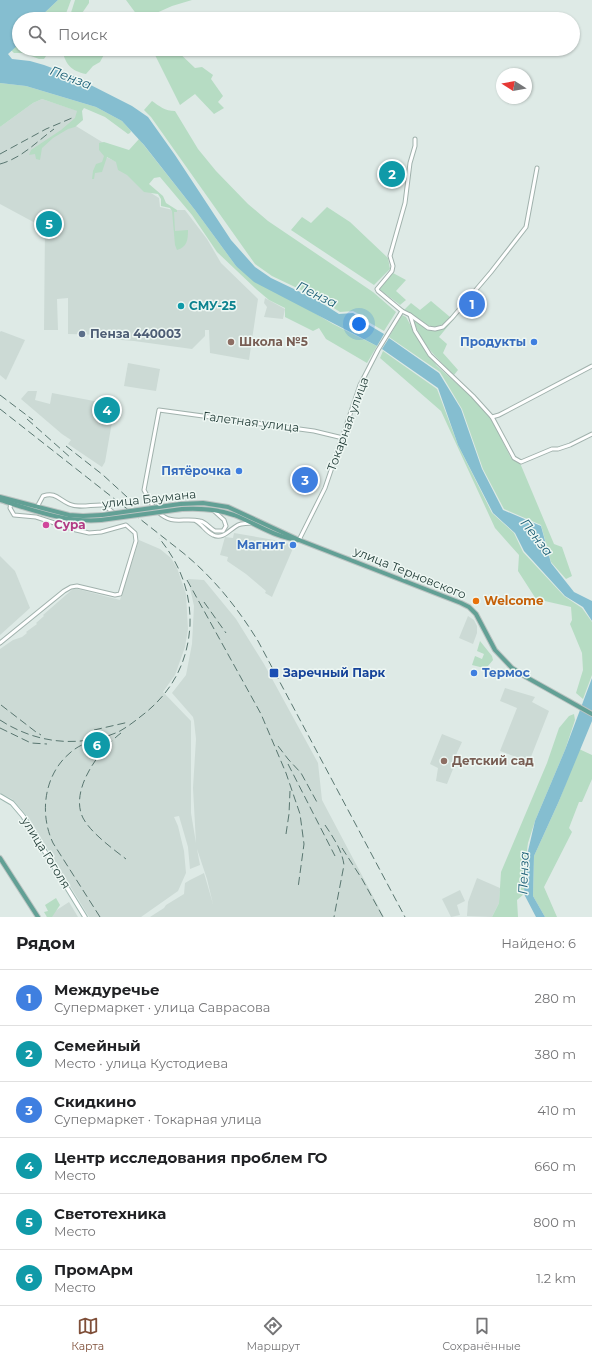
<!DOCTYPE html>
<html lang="ru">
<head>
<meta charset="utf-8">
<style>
  :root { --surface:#fff; --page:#f2f2f2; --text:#202124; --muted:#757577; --line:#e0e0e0; --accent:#7f4f39 }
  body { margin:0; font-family:Montserrat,sans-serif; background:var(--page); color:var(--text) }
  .compass { position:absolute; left:496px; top:68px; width:36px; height:36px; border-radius:50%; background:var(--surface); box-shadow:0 1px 3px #0004; rotate:281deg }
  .you { position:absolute; left:359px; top:324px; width:14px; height:14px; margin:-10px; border:3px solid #fff; border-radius:50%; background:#1a73e8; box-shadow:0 0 0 6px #1a73e833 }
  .badge { display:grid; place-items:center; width:26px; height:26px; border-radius:50%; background:var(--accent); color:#fff; font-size:13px; font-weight:700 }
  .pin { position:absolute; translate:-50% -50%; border:2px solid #fff; box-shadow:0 1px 4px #0006 }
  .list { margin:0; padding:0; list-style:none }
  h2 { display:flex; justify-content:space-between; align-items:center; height:52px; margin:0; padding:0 16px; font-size:17px }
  h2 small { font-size:13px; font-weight:400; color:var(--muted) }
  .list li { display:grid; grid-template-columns:26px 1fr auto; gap:12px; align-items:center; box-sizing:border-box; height:56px; padding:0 16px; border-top:1px solid var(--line) }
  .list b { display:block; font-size:15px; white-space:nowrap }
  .list p { margin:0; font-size:13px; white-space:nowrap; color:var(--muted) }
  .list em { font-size:13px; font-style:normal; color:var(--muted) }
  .icon { flex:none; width:22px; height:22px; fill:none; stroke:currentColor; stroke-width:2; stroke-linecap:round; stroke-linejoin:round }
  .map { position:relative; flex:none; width:592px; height:917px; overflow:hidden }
  .search { position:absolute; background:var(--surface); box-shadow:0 1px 3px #0004; left:12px; right:12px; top:12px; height:44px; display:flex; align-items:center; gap:10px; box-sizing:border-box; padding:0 14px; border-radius:22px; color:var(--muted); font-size:15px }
  .sheet { height:388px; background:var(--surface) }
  nav { display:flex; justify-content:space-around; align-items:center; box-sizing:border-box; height:56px; border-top:1px solid var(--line); background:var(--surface); font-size:11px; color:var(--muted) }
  nav a { display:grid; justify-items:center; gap:2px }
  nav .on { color:var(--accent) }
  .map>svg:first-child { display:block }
  .built { fill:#ccdad5 }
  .green { fill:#b6dcc3 }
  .water { fill:#85bed0 }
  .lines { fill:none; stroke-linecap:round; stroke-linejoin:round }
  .tertiary-casing { stroke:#a1b2ad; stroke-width:5 }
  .secondary-casing { stroke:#9db6af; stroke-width:5.5 }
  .primary-casing { stroke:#bcc4c2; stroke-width:6 }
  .tertiary { stroke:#fff; stroke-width:3 }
  .secondary { stroke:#fff; stroke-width:3.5 }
  .primary { stroke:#62a095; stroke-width:4 }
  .rail { stroke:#597670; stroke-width:1; stroke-dasharray:8 4; stroke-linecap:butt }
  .primary-bridge-casing { stroke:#bcc4c2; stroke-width:6; stroke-linecap:butt }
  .primary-bridge { stroke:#62a095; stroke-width:4 }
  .culture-dot { fill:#0f9aa8; stroke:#eef7f3; stroke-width:1.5 }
  .service-dot { fill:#5c6f8a; stroke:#eef7f3; stroke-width:1.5 }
  .education-dot { fill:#8d6e63; stroke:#eef7f3; stroke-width:1.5 }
  .shop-dot { fill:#3f7fe0; stroke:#eef7f3; stroke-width:1.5 }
  .hotel-dot { fill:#d1479c; stroke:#eef7f3; stroke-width:1.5 }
  .food-dot { fill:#e8710a; stroke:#eef7f3; stroke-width:1.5 }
  .transit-dot { fill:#1a4fb4; stroke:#eef7f3; stroke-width:1.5 }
  .labels { text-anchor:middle; stroke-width:3; stroke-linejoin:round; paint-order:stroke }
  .culture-label { font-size:12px; font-weight:bold; fill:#0d838f; stroke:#eef7f3; text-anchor:start }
  .service-label { font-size:12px; font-weight:bold; fill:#4e5e75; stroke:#eef7f3; text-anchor:start }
  .education-label { font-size:12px; font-weight:bold; fill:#785e54; stroke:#eef7f3; text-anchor:start }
  .shop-label { font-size:12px; font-weight:bold; fill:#366cbe; stroke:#eef7f3; text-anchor:end }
  .street-label { font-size:12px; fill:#1f3a35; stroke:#eef7f3 }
  .hotel-label { font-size:12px; font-weight:bold; fill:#b23c85; stroke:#eef7f3; text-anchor:start }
  .food-label { font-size:12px; font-weight:bold; fill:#c56008; stroke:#eef7f3; text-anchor:start }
  .transit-label { font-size:12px; font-weight:bold; fill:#164399; stroke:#eef7f3; text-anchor:start }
  .water-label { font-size:13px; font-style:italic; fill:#1a5e75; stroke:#eef7f3 }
</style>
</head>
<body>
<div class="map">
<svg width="592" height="917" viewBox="0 0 592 917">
  <rect width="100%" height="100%" fill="#deeae6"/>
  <g class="built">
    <path d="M42,99l36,12 -2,7 -5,5 36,22 -1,12 11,5 26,26 16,10 1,9 13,3h12l22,29 14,24 37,36 -9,61 -39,-7 -1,-23h-4v6l-13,13 -58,-8 -25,-2 -4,-4 -37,-1v-36l-11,1 1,31h-14l1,-103 -6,-1v-1l-39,-21v-77l33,-24z"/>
    <path d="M265,298l20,11 -2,10 -19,-2 3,-10 -3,-4z"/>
    <path d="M1,331l24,9 -19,40 -6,-5v-43z"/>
    <path d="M128,363l32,6 -4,22 -32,-5z"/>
    <path d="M28,391h9l-2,9 15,4 2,-11 63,12 -10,57 -3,5 -34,-23 3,-4 -9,-6 -41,-35z"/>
    <path d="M234,533l46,8 14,5 -22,51 -7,-4 1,-2 -20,-17 -19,-13 1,-4 -8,-2 5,-18 8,1z"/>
    <path d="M139,540l21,9 11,9 6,10 9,26 2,35 -3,18 -10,28 -12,17 28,29v92l5,30 -3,-55 3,-49 -2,-18 -1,-4 -21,-24 14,-18 6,-31 2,-38 -6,-27 16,1 32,39 28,45 54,99 4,37 62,117h-234l14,-9 2,-3 18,-11 1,-11 5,-3 14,-7 9,31 -6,-25 -10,-30 3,16 -10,4 -2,-22 -9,-31 -5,1 4,9 6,25 2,22 -8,18 -37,26h-52l-60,-99 -17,-19 -12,-6v-144l13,-9 9,-3 5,-4 -1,-1 11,-8 -1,-1 8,-7 -1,-1 31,-27 46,12z"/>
    <path d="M0,556l15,15 15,37 -30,27z"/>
    <path d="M468,616l6,4 3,6v7l-4,11 -14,-6z"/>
    <path d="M505,688l30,9 -3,5 17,9 -20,51 -29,-11 17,-43 -17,-7z"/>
    <path d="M442,734l20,8 -7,15 2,2 -10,25 -11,-3 2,-13 -8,-4z"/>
    <path d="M477,878l23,10 -1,15 -7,14 -25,-1 1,-14z"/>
    <path d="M460,890l5,11 -8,4 3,10 -9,2 -9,-18z"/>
    <path d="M69,902l9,15h-32z"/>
  </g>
  <g class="green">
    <path d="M58,0h13l-7,19h-26z"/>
    <path d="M75,0h14v3l-11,16h-9z"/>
    <path d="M126,0h66l-20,6 -29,13h-3z"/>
    <path d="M19,44v5h25l2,7 -2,3h-5l-16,-6h-9l-3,-3z"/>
    <path d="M62,49h45l-7,13 -7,4 -7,8c-15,-3 -21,-10 -24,-25z"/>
    <path d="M152,49h23l20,19 7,-1 11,8 -2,4 12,17 -5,6 6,6 -10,6 -19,-20 -15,11z"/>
    <path d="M0,83l26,3 70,21 26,14 9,10 -1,2 -2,1 -23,-17 -21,-9 -2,3 1,9 -8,7 -7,2 -15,9 -11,10 -2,12 -4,-1 -1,-5 -6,1 2,-5 30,-20 14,-12 2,-7 -35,-12 -9,4 -33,24z"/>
    <path d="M152,101c7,5 13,10 23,10l23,38 18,22 32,33 20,17 105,71 23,20 -12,19 -14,-8 -7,-7 -10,-5 -13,1 -22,-14 -46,-22 -17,-12 -104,-147 -7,-7z"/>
    <path d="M139,139l56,71 41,56 97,58 44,22 -10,17 -41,-24 -7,-11 -6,3 -28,-14v-9l-16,-8 -13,-11 -39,-37 -25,-37 -32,-38 -6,1 -5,6 14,12 3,7 11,7v2h-3l1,19 13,-1c0,10 -1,17 -11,20l-2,-5 -3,-34 -2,-3 -9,-2v-7l-3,-5 -14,-2 -17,-17 -9,-5 -2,-8 -9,-5 -5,15 -7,1 -1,6h-2l1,-8 3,-7 6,-2 2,-6 -5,-6v-7l5,-1 25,8z"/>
    <path d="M327,207l23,15 38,36 2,11 -16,16 -83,-55 11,-13 9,6z"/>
    <path d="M393,273l13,7 -10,11 10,9 -6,5 -21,-16z"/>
    <path d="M431,301l19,16c-4,4 -8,9 -14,10 -8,1 -24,-13 -32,-17l7,-7 9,7z"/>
    <path d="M402,315l4,2 15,27 16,22 38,34 18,22 18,36 9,5 34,81 8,3 10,29 -6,3 -15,-17 -10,-37 -37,-16 -21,-40 -21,-60 -22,-37 -51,-35z"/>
    <path d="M413,319c18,14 21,16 40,1l-14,17 8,7 -4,9 15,17 -4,5c-19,-19 -32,-30 -41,-56z"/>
    <path d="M383,351l54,38 21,56 34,68 22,20 9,19 41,44 18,12 10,14v53l-9,24 -7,-6 7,-23 -1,-17 -12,-29 2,-4 -1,-13 -35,-8 -18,-28 1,-16 -24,-27 -54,-117 -61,-53z"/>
    <path d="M480,641l12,15 1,4 -5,6 -4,2 -12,-3 3,-9 7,3 2,-5 -7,-3z"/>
    <path d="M574,714l1,6 -10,30 -30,71 -7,22 -3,21 -1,30 -7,6 1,17h-26l7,-14 2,-31 46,-109 12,-35 10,-12z"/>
    <path d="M579,749l13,6v24l-10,23h-3l-10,26 3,4 -28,55 13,30h-12l-12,-21 1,-40 25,-55z"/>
    <path d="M56,898l4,7 -8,12h-5l-3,-5 4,-1 -3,-6z"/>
  </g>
  <g class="water">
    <path d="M0,0h58l-20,19h-19v25l-11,10 4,5 18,2 14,4 27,10 61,31 16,11 27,38 56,85 24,27 16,11 46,22 22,14 14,-1 10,6 6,6 15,9 -7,12 -123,-64 -18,-16 -41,-56 -51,-65 -22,-24 -26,-14 -70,-21 -26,-3z"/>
    <path d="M389,338l50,35 22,36 21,60 21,41 38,16 10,37 23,29 18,9v20l-9,-14 -18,-11 -41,-45 -9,-18 -22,-20 -35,-68 -20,-57 -56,-39z"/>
    <path d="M592,678v43l-33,80 -25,55 -1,40 12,21h-9l-12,-23 1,-30 10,-43 30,-71z"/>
  </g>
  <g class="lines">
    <g class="tertiary-casing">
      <g id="tertiary">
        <path d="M415,139v7l-5,17 -5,40 -15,53 3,10 -1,5 -15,18 1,2 24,20 8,4 5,16 15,24 43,41 19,21 22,41 7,4 31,-13h6l12,-4 22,-11"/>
        <path d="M410,315l18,13 7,1 8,-2 9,-9 39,-46 35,-45 11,-59"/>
        <path d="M492,417l7,-2 93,-49"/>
        <path d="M37,507l6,-11c13,-4 15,3 26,8 11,5 23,0 35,1l11,9"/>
        <path d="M154,508l-10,-18 15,-80 155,21 29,7"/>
        <path d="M158,512c15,14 25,5 42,9 6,1 9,7 15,10h8l3,-5 -2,-6 -11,-10"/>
        <path d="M196,521c7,4 10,11 17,14 10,5 17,-6 25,-10 4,-2 8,-1 13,-2"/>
        <path d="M299,540l26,-52 35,-103 18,-35 24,-39"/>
        <path d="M0,643l64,-52 7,-4 6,-1 38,9 5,-1 16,-53 -1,-8 -9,-8 -25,7 -12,1 -13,-3 -40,-13 -22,-2 -4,-7 1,-5"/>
      </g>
    </g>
    <g class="secondary-casing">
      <path id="secondary" d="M0,796l12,7 11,13 62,101"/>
    </g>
    <g class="primary-casing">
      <g id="primary">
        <path d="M0,497l69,18 14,1 19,-1"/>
        <path d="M0,500c33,10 66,23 101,20"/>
        <path d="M180,504l23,-1 25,4 71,33 162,63 8,4 7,7 19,36 17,18 14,9 66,37"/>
        <path d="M182,509c17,-1 35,0 52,6 21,8 42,23 65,25"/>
        <path d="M0,858l38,59"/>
      </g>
    </g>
    <use href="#tertiary" class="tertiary"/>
    <use href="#secondary" class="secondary"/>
    <use href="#primary" class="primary"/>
    <g class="rail">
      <path d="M0,154l46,-25 26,-11"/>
      <path d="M0,164c22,-6 36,-22 54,-35"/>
      <path d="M0,395l33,25"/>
      <path d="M0,409l182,143c31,25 55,55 76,89l147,276"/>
      <path d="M27,419l44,39"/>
      <path d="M66,446l37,29 24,22"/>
      <path d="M187,580l74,134 25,59 14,41 4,30 -6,44"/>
      <path d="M204,602l22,31"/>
      <path d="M1,705l35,27 5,3"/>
      <path d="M0,720c26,17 57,25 89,20"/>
      <path d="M0,728l31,15 16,1"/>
      <path d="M94,730l35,-8"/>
      <path d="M121,733c-21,16 -52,57 -38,85 8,15 30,31 43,41"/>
      <path d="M278,746l10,13 13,14 17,31"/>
      <path d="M288,764l47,92"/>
      <path d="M325,825c8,12 17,25 19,40l-10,52"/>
      <path d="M286,834l3,-20 1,-23"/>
      <path d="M342,848l20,31 21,38"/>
      <path d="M100,917l-47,-74c-14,-30 -9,-69 18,-91 14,-12 33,-13 49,-21 7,-4 14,-9 20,-14 31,-23 48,-54 50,-92 1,-33 -10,-61 -31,-87"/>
    </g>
    <g class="primary-bridge-casing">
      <g id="primary-bridge">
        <path d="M102,515l78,-11"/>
        <path d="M101,520l81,-11"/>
      </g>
    </g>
    <use href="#primary-bridge" class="primary-bridge"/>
  </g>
  <circle class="culture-dot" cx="181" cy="306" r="4"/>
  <circle class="service-dot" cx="82" cy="334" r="4"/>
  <g class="education-dot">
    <circle cx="231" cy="342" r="4"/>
    <circle cx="444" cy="761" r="4"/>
  </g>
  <g class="shop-dot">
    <circle cx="534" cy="342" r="4"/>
    <circle cx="239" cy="471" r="4"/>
    <circle cx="293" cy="545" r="4"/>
    <circle cx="474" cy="673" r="4"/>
  </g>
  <circle class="hotel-dot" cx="46" cy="525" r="4"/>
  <circle class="food-dot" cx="476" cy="601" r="4"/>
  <rect class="transit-dot" x="269" y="668" width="10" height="10" rx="2"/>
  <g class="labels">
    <g class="culture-label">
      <text x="189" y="310">СМУ-25</text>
    </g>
    <g class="service-label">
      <text x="90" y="338">Пенза 440003</text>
    </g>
    <g class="education-label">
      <text x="239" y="346">Школа №5</text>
      <text x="452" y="765">Детский сад</text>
    </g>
    <g class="shop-label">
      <text x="526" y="346">Продукты</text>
      <text x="231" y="475">Пятёрочка</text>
      <text x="285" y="549">Магнит</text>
      <text x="482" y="677" text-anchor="start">Термос</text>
    </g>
    <g class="street-label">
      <text transform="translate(251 422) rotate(7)" y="4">Галетная улица</text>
      <text transform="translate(348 424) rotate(-70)" y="4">Токарная улица</text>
      <text transform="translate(149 499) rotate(-6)" y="4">улица Баумана</text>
      <text transform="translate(410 573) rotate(22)" y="4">улица Терновского</text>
      <text transform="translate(46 853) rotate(58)" y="4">улица Гоголя</text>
    </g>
    <g class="hotel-label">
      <text x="54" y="529">Сура</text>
    </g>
    <g class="food-label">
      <text x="484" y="605">Welcome</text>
    </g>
    <g class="transit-label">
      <text x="283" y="677">Заречный Парк</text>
    </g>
    <g class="water-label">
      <text transform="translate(71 77) rotate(21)" y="5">Пенза</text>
      <text transform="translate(317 294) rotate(26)" y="5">Пенза</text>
      <text transform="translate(537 537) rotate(52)" y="5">Пенза</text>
      <text transform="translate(523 873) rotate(-88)" y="5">Пенза</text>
    </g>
  </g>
</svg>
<svg class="compass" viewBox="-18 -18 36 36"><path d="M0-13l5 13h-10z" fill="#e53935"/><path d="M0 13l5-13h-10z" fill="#757577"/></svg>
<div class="you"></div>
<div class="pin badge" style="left:472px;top:304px;background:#3f7fe0">1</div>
<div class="pin badge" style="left:392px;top:174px;background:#0f9aa8">2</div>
<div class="pin badge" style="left:305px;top:480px;background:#3f7fe0">3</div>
<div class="pin badge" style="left:107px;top:410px;background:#0f9aa8">4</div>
<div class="pin badge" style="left:49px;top:224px;background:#0f9aa8">5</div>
<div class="pin badge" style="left:97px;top:745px;background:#0f9aa8">6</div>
<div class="search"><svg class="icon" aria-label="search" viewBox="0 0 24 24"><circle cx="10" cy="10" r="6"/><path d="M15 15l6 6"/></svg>Поиск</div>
</div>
<section class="sheet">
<h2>Рядом<small>Найдено: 6</small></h2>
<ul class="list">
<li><span class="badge" style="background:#3f7fe0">1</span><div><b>Междуречье</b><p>Супермаркет · улица Саврасова</p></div><em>280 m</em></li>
<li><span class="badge" style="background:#0f9aa8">2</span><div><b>Семейный</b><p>Место · улица Кустодиева</p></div><em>380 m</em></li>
<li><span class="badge" style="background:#3f7fe0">3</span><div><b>Скидкино</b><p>Супермаркет · Токарная улица</p></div><em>410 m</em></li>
<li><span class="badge" style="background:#0f9aa8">4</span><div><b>Центр исследования проблем ГО</b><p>Место</p></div><em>660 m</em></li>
<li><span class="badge" style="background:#0f9aa8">5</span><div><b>Светотехника</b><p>Место</p></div><em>800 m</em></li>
<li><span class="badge" style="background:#0f9aa8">6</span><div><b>ПромАрм</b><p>Место</p></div><em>1.2 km</em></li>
</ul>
</section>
<nav>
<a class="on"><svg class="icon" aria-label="map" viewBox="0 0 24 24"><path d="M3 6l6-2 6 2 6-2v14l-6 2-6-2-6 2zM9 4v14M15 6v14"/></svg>Карта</a>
<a><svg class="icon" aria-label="directions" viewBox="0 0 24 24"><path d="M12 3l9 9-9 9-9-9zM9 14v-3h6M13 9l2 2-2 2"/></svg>Маршрут</a>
<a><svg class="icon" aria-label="saved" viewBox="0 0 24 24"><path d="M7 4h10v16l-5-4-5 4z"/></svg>Сохранённые</a>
</nav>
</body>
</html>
